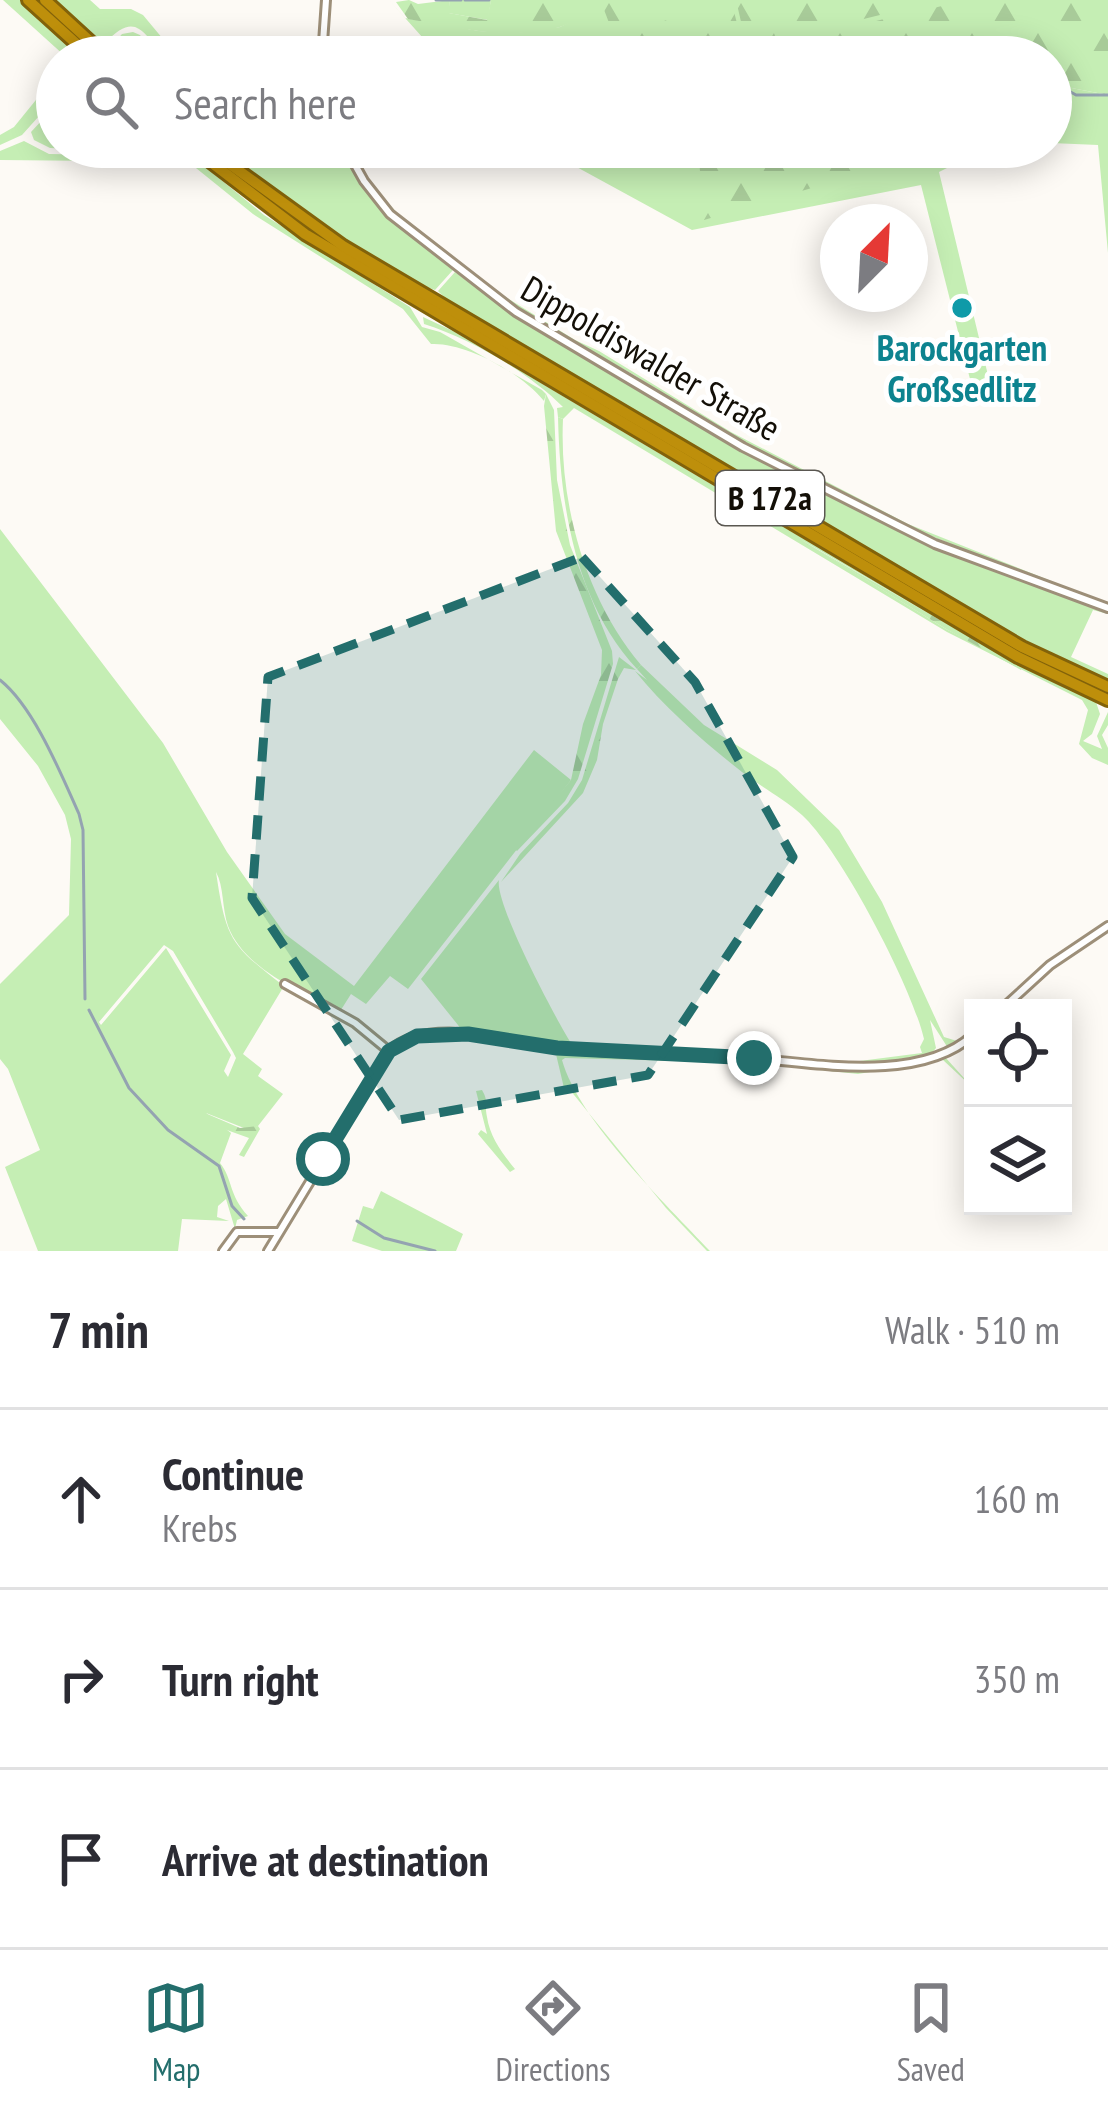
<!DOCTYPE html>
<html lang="en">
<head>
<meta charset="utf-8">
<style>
  :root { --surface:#fff; --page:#f7f7f7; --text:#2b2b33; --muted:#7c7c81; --line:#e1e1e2; --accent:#236e6c }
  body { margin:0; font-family:"PT Sans Narrow",sans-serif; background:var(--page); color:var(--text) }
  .controls { position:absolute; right:36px; bottom:36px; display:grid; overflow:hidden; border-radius:0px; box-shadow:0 6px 30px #0003 }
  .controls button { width:108px; height:108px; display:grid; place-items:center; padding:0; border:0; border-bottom:3px solid var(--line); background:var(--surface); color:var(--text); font:60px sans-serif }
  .compass { position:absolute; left:820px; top:204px; width:108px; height:108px; border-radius:50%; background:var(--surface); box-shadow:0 6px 30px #0003; rotate:24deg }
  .stop { position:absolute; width:36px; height:36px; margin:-27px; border:9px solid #236e6c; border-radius:50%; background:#fff }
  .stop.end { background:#236e6c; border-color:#fff; box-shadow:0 3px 12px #0008 }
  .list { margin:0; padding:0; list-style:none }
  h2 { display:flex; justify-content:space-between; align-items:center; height:156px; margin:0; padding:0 48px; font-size:51px }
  h2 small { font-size:39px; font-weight:400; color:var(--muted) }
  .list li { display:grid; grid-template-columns:78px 1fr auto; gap:36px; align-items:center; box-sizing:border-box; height:180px; padding:0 48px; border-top:3px solid var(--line) }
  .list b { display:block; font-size:45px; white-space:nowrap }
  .list p { margin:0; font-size:39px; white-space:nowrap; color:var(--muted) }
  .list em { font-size:39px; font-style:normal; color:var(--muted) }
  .icon { flex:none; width:66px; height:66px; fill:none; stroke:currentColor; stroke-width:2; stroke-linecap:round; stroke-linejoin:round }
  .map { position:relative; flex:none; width:1108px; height:1251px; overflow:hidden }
  .search { position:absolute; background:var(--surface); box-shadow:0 6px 30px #0003; left:36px; right:36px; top:36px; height:132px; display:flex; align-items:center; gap:30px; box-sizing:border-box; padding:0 42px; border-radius:66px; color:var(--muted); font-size:45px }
  .sheet { height:696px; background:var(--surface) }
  nav { display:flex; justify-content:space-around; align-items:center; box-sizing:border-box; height:168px; border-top:3px solid var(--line); background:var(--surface); font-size:33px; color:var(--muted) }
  nav a { display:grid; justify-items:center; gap:6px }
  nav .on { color:var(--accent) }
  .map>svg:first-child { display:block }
  .green { fill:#c5eeb4; fill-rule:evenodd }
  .forest { fill:url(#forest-firs) }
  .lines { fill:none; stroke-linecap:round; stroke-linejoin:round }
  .stream { stroke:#94a3b1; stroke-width:3 }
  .minor-casing { stroke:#9d8f79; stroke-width:12 }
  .highway-casing { stroke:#82620a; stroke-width:16 }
  .minor { stroke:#fff; stroke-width:6 }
  .highway { stroke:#be8f0b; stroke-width:10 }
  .route { stroke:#236e6c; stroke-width:15 }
  .marked { fill:#236e6c; fill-opacity:0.2; stroke:#236e6c; stroke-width:9; stroke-dasharray:24 15; stroke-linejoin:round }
  .culture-dot { fill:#0f9aa8; stroke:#fff; stroke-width:4.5 }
  .labels { text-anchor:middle; stroke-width:10; stroke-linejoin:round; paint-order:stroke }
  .shield { fill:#fff; stroke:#5a5751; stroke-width:3 }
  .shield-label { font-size:33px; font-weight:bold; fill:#130f07 }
  .culture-label { font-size:36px; font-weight:bold; fill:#0d838f; stroke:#fff }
  .street-label { font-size:36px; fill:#130f07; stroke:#fff }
</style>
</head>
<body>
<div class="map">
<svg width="1108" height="1251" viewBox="0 0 1108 1251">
  <defs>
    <pattern id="forest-firs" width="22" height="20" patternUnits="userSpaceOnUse" patternTransform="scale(3)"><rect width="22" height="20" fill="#c5eeb4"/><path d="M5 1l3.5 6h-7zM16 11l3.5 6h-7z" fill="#a8cb99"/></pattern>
  </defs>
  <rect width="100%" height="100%" fill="#fdfaf5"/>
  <g class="green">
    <path d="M3,0h17l62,57h-16z"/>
    <path d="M55,0h35l10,9h31l12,6 35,42h-14c-22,-27 -29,-46 -60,-13z"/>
    <path d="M389,0l16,18 74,13 37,2 44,-6 53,-27h354l-2,15 -55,42h-470z"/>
    <path d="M450,0h41l-3,20 -40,-7z"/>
    <path d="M133,32l7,3 17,22h-40l-8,-8 13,-15z"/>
    <path d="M57,74v22l-35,39 -22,10v-10l14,-8z"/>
    <path d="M1051,78l10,8 47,9v158l-10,-108 -47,-2z"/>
    <path d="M57,104v43h124l83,68 146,92 12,20 18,5 102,58 4,4 -2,7c-22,-28 -79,-59 -113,-57l-28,-35 -150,-95 -62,-50 -23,-9 -40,-4 -11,1 -16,9 -101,-1v-9l24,-10 25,13 60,1 -1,-4 -58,-3 -16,-8 -3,-8z"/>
    <path d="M217,147h124c27,53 66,87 112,123l-18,20 -14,-5 -132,-81z"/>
    <path d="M348,147l31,47 31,32 86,65 79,49 24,11 132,81 177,92 173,69v4l-184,-75 -168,-86 -95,-61 -115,-64 -127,-99 -26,-33z"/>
    <path d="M540,147h476l-49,11 -28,14 54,224 -21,-9 -51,-202 -229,45z"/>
    <path d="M455,272c107,79 227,142 345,203 100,51 200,105 308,136v3l-15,-4 -22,47 37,17v7l-85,-40 -575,-340 -10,-10z"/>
    <path d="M423,317l30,14 494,293 149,78 4,12 -8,20 -9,7 19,8 -5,-13 11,-24v13l-6,10 6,13v17l-16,-7 -13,-14 9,-34 -6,-10 -135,-68 -373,-224 -11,11 -5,-2 -1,-9 6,-1c-34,-34 -91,-68 -139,-83zM800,539l221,128 -75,-38z"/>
    <path d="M0,529l163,214 64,109 58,82 69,52 180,-236 37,30 -163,209 -18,-13 -24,28 -15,-10 -12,19c-37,-21 -95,-44 -111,-87 -6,-17 -4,-40 -12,-54 10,67 14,73 68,114l-41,68 19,15 -4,7 25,18 -25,32 -9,4 -43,-17 25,20 -11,30c13,16 8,31 28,53l-11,4 -2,9 -9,-30 -8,7 -1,11 12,4 -47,-2 -4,32h-140l-33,-84 35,-17 -32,-81 -8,-10v-75l69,-69 2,-76 -6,-24 -27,-49 -38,-47zM164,945l9,6 60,101 3,6 -8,19 -4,-6 7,-16 -65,-107 -65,77 -2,-3z"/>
    <path d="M641,665l63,60 73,45 62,60 43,72 62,135 13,4 16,-8 -25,15 -18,-28 6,28 -6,7 -84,11 -93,-10 -198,-10 -93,-16 -41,-51 78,-99c-5,22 56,138 72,163l182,10 91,10 78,-10 -2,-6 4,-8c-12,-52 -83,-188 -122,-224 -19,-17 -41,-28 -60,-43 -37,-29 -77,-64 -107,-101l12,9 -10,-11z"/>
    <path d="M555,1050c62,3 131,6 195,10 73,6 121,16 195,-3l28,31 -30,-28 -85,14 -104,-11 -189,-5 -3,2c17,61 104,144 148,191h-3l-41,-43 -96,-118 -6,-2z"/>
    <path d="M482,1090c7,12 2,13 5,27 3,20 15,36 28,52l-5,3 -32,-38 3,-4 6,4 -11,-43z"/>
    <path d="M381,1191l82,43 -7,17h-74l-30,-10 11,-35 10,3z"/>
  </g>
  <g class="forest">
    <path d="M409,0l9,4 32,-4 -1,13 38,7 4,-20h148l15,17 26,8 2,32h-60l-19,-50c-14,6 -29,15 -43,20 -49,14 -103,1 -152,-8l-12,-17z"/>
    <path d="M715,0h16l10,39 -3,11 -48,7 -4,-33 18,-10z"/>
    <path d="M736,0h30l10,40 -24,7 -7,-8z"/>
    <path d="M783,0h32l5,20 -3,11 -25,6z"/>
    <path d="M832,0h49l3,14 -53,13z"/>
    <path d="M964,0h144v95l-47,-9 -10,-8v-21h-146l-11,-40 48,-11 14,6z"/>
    <path d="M884,19l10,38h-66l5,-25z"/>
    <path d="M818,35l7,6 -1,16h-24l-7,-16z"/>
    <path d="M698,147h108l9,40 -111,33z"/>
    <path d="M818,147h80l-69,35z"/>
    <path d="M546,394l8,16 3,70 13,65 42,106 1,13 -35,115 -13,22 -48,50 -3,-3 57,-68 12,-56 18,-49 1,-25 -46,-119 -12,-125z"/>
    <path d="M558,417l5,2c-4,85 23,181 78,246l-4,4c-62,-67 -77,-164 -79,-252z"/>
    <path d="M799,539l223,128 -1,3 -75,-41z"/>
    <path d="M619,657l17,13 -12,-2 -6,11 -15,45 -6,36 -14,33 -82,89 19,-28 48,-51 14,-23z"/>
    <path d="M205,1113l35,15 18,-2 2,3 -16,28 -5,-2 10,-17 -25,-9 -7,5 -16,-8z"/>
  </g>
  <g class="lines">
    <g class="stream">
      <path d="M436,0h25"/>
      <path d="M465,0h24"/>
      <path d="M1051,81l25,14h32"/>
      <path d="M0,680c34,27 61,94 79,134l4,16 2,169"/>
      <path d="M89,1010l40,78 39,42 51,36 13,40 12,13"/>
      <path d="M357,1221l27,17 51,13"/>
    </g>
    <g class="minor-casing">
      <g id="minor">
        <path d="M322,57l4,-57"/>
        <path d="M345,147l19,34 26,33 126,98 227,135 156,79 36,18 173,64"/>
        <path d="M285,984l70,39 34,28"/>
        <path d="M1003,1008l47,-43 58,-39"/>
        <path d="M223,1251l14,-19h41"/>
        <path d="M268,1251l121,-200c40,-37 122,-8 169,-3 58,6 117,6 175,9 69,3 183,30 240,-22"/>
      </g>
    </g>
    <g class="highway-casing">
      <g id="highway">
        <path d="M28,0l63,57"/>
        <path d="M45,0l62,57"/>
        <path d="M191,147l114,87 713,423 90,43"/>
        <path d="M206,147l137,99 679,401 86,40"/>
      </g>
    </g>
    <use href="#minor" class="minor"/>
    <use href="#highway" class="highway"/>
  </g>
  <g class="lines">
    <path class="route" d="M323,1159l66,-108 28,-15 51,-2 89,14 197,10"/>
  </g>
  <path class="marked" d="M582,557l113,125 98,175 -145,218 -249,45 -147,-222 16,-221z"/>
  <circle class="culture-dot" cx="962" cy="308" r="12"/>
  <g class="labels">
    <rect class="shield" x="716" y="471" width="108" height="54" rx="9"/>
    <g class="shield-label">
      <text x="770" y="510">B 172a</text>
    </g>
    <g class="culture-label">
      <text x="962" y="361">Barockgarten<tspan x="962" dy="41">Großsedlitz</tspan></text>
    </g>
    <g class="street-label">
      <text transform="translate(651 358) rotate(30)" y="13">Dippoldiswalder Straße</text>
    </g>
  </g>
</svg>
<div class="controls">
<button><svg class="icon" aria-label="locate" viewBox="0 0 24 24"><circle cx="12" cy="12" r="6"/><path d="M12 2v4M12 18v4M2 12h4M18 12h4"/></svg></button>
<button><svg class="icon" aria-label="layers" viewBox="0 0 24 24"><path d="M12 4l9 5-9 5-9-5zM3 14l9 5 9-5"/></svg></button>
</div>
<svg class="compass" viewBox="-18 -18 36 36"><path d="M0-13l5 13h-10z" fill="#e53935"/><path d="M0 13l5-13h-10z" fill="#7c7c81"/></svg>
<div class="stop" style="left:323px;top:1159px"></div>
<div class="stop end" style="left:754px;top:1058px"></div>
<div class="search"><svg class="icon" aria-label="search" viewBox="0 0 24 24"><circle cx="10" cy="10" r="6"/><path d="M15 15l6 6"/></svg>Search here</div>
</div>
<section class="sheet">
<h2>7 min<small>Walk · 510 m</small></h2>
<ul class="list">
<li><svg class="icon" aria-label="ahead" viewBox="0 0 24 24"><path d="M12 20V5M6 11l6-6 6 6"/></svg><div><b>Continue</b><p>Krebs</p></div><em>160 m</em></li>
<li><svg class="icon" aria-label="right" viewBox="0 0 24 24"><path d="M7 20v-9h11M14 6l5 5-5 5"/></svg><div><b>Turn right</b></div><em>350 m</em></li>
<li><svg class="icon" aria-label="arrive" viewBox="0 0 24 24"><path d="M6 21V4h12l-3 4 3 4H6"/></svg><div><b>Arrive at destination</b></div></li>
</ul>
</section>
<nav>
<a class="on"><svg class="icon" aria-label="map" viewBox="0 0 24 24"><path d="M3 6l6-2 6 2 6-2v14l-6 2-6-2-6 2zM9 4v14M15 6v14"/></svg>Map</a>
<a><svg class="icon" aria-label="directions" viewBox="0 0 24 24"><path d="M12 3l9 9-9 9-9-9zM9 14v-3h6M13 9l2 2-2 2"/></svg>Directions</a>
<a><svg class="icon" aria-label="saved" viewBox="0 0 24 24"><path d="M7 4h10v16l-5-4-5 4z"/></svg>Saved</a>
</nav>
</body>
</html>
